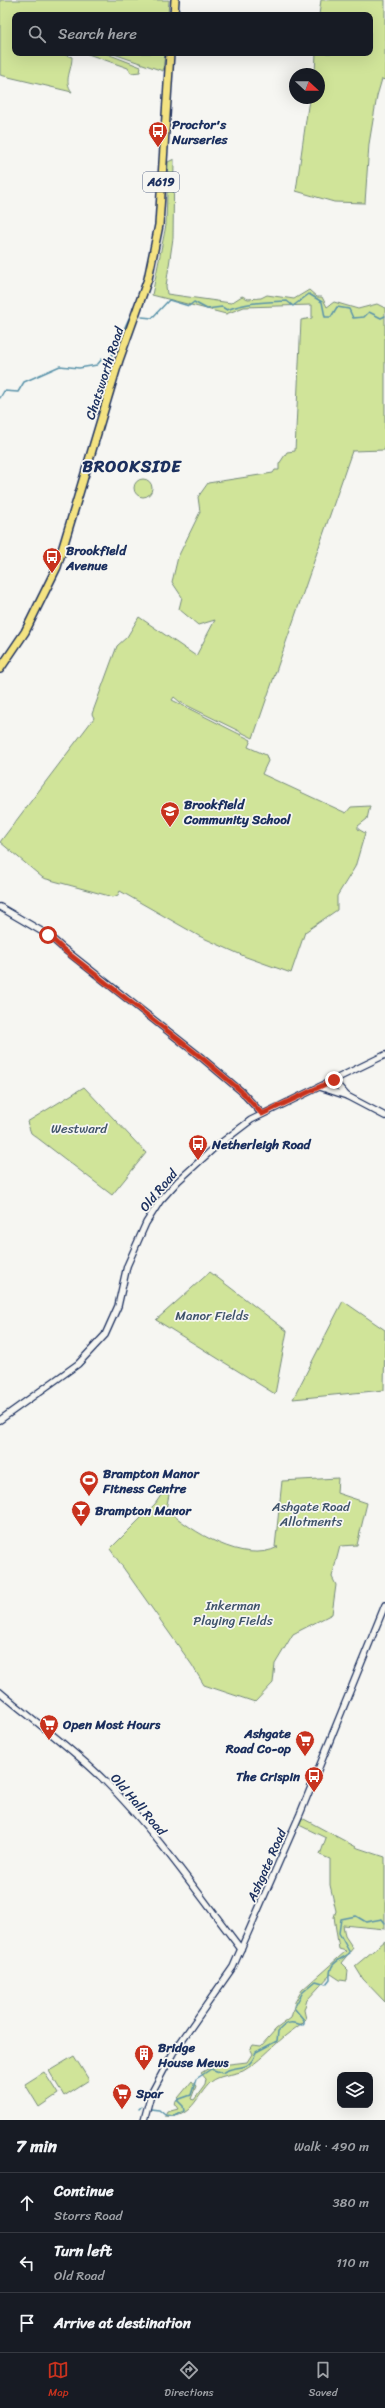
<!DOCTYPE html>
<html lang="en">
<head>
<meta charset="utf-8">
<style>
  :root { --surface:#171b24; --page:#20242c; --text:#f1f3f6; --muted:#9ea1a6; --line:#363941; --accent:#c8321e }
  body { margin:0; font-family:Sriracha,sans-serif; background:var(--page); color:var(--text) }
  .controls { position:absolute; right:12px; bottom:12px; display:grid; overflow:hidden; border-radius:8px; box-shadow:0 4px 16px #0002 }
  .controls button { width:36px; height:36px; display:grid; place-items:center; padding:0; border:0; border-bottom:1px solid var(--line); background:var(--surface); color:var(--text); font:20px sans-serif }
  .compass { position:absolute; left:289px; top:68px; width:36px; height:36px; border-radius:50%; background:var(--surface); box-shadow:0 4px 16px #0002; rotate:111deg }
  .stop { position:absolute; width:12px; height:12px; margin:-9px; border:3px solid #c8321e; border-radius:50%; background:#fff }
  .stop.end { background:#c8321e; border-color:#fff; box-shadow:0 1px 4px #0008 }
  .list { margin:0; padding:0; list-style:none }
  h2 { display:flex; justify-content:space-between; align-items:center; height:52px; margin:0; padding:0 16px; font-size:17px }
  h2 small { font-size:13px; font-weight:400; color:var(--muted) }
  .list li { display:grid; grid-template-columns:26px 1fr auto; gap:12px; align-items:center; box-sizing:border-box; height:60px; padding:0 16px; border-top:1px solid var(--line) }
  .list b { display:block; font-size:15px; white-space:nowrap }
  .list p { margin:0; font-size:13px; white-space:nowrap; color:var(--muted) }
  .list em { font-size:13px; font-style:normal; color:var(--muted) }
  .icon { flex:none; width:22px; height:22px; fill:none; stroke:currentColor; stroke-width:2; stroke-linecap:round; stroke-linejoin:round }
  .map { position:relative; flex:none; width:385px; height:2120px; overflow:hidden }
  .search { position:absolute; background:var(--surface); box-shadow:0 4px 16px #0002; left:12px; right:12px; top:12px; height:44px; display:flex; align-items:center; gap:10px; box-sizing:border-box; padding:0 14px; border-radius:8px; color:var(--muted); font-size:15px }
  .sheet { height:232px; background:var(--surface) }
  nav { display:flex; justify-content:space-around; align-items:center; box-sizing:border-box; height:56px; border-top:1px solid var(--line); background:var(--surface); font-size:11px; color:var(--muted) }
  nav a { display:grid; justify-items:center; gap:2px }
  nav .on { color:var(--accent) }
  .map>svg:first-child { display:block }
  .green { fill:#d0e499; stroke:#768a7c }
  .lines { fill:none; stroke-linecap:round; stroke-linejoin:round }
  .stream { stroke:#5a93aa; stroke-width:1.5 }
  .secondary-casing { stroke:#1b2f5e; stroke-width:8 }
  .highway-casing { stroke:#1b2f5e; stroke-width:10 }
  .secondary { stroke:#f6f6f2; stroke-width:5.5 }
  .highway { stroke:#f4e382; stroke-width:7 }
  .route { stroke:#c8321e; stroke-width:5 }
  .labels { text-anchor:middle; stroke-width:3.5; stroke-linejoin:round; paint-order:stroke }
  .shield { fill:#f6f6f2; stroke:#5d6b8a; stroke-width:1 }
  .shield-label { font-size:12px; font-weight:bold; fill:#1b2f5e }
  .poi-label { font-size:13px; font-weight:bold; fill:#1b2f5e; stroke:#f6f6f2; text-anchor:start }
  .street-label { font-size:13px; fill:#1b2f5e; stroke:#f6f6f2 }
  .park-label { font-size:13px; fill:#3f536a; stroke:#f6f6f2 }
  .district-label { font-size:17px; font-weight:bold; letter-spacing:1px; fill:#1b2f5e; stroke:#f6f6f2 }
</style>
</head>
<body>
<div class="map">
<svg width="385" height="2120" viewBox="0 0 385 2120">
  <rect width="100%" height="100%" fill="#f6f6f2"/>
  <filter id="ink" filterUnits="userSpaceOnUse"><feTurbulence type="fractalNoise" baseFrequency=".025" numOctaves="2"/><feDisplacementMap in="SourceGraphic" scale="8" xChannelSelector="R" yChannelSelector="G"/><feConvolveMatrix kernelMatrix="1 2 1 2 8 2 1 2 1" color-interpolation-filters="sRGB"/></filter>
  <g filter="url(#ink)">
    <g class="green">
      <path d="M0,0h169l-1,15h-153v38h45l12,4c0,14 -9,23 0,35l-72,-17z"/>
      <path d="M321,0h64v80l-3,-1 -5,17 -8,48 -4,59 -31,-1 -38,-11 12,-85 2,-8h9v-24h-4l1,-21h54v-38h-51z"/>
      <path d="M85,53h20l36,14 -1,5 -9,1 -3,-5z"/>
      <path d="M111,53h54l-2,18z"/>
      <path d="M174,159l-1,79 -7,48 1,8 64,9 11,-7 6,3 13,-1 6,-3 27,4 15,-9 8,7h5l5,10 7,-5 24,7 19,-5 8,4v142l-33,1 -99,287 -73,-36 -6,-5 -2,3 79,40 -3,7 18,8 2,6 -6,13 84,39 5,-6 19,-1 -3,13 -9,7v3l7,4 -10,34 -18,29v14l-32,22 -14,41 -45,-16 -47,-21 -79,-45 -2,4 -5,2 -70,-19 -43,-36 94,-124 -2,-4 25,-68 10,-9 12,-20 57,39 19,-36 -17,5 -19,-16 3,-12 -10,-15 6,-25 22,-45 -2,-15 10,-14 65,-10 2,-3h4v-6l8,-12 8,-1 6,-131 11,-2v-13l-68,2 -18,7 -74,-19 14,-70 2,-63z"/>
      <circle cx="143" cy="488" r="9"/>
      <path d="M84,1087l62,66 -34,42 -81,-62 -4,-11z"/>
      <path d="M210,1272l77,59 -12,63 -119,-74z"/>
      <path d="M343,1301l42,29 -1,60 -91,9z"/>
      <path d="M338,1478l-1,15 30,10 -10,42 -17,1 -8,31 4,8 -4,29 -39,20 -18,30 -2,19 -18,19 -51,-17 -12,-20 -82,-116 45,-45 9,-13 5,4 -3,14c25,22 78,56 112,38h-3l7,-66z"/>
      <path d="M302,1818l56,30 27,9v72l-42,-4 2,11 8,12 -12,15 7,7 -1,11 -7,-1 -9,-6 -24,26 -3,10 2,9c-6,7 -14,11 -21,17 -14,12 -26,26 -42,35 -10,4 -24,4 -32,11 -15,14 -20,38 -46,34l2,-4 11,-3 -4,-6 18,-22 4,5 -5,13 3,1 11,-15 1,-6 -5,-6 11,-7 35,-4 5,-8 -2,-4 3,-5 8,1 15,-17 15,-11 4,-16 7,-12 44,-39 -7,-2 -5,-32 2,-6 -6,-26v-26l-10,-4 6,-17 -27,-13z"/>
      <path d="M385,1941v61l-22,-23 -8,-13z"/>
      <path d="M74,2056l15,24 -25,16 -15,-25z"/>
      <path d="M44,2072l14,22 -19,13 -14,-23z"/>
    </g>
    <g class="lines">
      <g class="stream">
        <path d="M142,317l10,1 17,-18 20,6 5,-4 13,7 15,-2 5,3c19,-8 39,-8 60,-9l6,5 16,-12 13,8 3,15h6l6,-10 12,2 4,9 11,-1 5,-5 12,6 4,-2"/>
        <path d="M119,340l11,-24h3"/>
        <path d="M0,398l4,-7 14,1 6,-10 36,-16 19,2 18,-3 5,-6 9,-2 5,-10"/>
        <path d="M139,2109l2,-2"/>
        <path d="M150,2109l9,1 6,5 9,1 10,-5 -1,-5 -6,-6 14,-5 5,-16 15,-10 11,4c15,-10 27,1 34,-21l21,-11 1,-10c9,-9 12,-10 24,-6l2,-2v-3l-10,-12 9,-16 13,-11 10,3 4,-5c-1,-17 7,-17 20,-26l-11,-20 2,-14 15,-3 10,6 16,-3 3,4"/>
      </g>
      <g class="secondary-casing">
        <g id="secondary">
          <path d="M0,907l48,28 16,14 138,109 39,33 21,23"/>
          <path d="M334,1081l13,15"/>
          <path d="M320,1087l27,9 38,20"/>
          <path d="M0,1420l78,-56 27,-29 13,-29 9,-40 19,-43 14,-22 18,-20 35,-32 38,-29 134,-65"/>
          <path d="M0,1692c35,30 72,56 105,89 51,51 92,111 136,168"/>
          <path d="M144,2120l7,-26 22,-41 60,-86 67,-153 85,-209"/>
        </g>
      </g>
      <g class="highway-casing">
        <g id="highway">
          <path d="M174,15l1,-15"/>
          <path d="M0,669l25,-37 32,-65 62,-207 29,-81 11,-54 11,-172"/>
        </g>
      </g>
      <use href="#secondary" class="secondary"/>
      <use href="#highway" class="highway"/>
    </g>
  </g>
  <g class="lines" filter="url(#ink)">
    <path class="route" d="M48,935l16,15 138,108 39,33 21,23 72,-34"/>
  </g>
  <defs>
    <g id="bus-pin" transform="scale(1)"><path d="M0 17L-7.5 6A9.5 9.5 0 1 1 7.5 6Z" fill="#c8321e" stroke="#f6f6f2"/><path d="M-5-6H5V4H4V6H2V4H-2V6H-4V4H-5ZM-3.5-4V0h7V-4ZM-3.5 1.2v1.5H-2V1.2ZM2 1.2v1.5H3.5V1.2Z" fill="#fff"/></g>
    <g id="school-pin" transform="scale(1)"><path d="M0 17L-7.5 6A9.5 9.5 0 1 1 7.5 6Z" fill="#c8321e" stroke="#f6f6f2"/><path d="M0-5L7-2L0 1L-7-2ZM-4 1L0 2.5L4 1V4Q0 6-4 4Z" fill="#fff"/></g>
    <g id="stadium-pin" transform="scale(1)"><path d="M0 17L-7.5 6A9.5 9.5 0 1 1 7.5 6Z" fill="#c8321e" stroke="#f6f6f2"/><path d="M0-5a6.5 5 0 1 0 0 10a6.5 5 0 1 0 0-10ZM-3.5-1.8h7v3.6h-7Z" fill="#fff"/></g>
    <g id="bar-pin" transform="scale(1)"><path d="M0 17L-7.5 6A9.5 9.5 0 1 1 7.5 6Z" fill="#c8321e" stroke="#f6f6f2"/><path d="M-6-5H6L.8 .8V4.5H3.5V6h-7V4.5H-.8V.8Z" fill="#fff"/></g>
    <g id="supermarket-pin" transform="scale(1)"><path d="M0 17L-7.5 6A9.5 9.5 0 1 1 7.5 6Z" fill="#c8321e" stroke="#f6f6f2"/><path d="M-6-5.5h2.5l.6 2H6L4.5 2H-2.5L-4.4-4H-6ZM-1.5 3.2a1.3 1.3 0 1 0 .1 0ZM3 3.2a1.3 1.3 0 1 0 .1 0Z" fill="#fff"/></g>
    <g id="building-pin" transform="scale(1)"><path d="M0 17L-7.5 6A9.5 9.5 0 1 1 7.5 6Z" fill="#c8321e" stroke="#f6f6f2"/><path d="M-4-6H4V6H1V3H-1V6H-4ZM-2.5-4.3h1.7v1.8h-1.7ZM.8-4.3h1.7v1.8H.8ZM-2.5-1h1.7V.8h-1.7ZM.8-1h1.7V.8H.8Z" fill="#fff"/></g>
  </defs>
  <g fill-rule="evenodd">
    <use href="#bus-pin" x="158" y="131"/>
    <use href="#bus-pin" x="52" y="557"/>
    <use href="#school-pin" x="170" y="811"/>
    <use href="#bus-pin" x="198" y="1144"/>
    <use href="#stadium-pin" x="89" y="1480"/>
    <use href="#bar-pin" x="81" y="1510"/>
    <use href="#supermarket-pin" x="49" y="1724"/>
    <use href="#supermarket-pin" x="305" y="1740"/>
    <use href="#bus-pin" x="314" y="1776"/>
    <use href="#building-pin" x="144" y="2054"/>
    <use href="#supermarket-pin" x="122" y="2093"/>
  </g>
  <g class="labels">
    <rect class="shield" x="143" y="172" width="36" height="20" rx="3"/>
    <g class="shield-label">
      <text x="161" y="186">A619</text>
    </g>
    <g class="poi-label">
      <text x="172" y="129">Proctor's<tspan x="172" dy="15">Nurseries</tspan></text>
      <text x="66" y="555">Brookfield<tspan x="66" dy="15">Avenue</tspan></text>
      <text x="184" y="809">Brookfield<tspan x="184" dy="15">Community School</tspan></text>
      <text x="212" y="1149">Netherleigh Road</text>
      <text x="103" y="1478">Brampton Manor<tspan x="103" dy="15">Fitness Centre</tspan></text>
      <text x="95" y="1515">Brampton Manor</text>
      <text x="63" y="1729">Open Most Hours</text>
      <text x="291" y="1738" text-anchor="end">Ashgate<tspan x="291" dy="15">Road Co-op</tspan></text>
      <text x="300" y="1781" text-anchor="end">The Crispin</text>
      <text x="158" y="2052">Bridge<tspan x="158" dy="15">House Mews</tspan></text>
      <text x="136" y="2098">Spar</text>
    </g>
    <g class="street-label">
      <text transform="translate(104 373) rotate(-72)" y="5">Chatsworth Road</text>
      <text transform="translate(158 1190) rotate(-50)" y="5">Old Road</text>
      <text transform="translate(139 1804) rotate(49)" y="5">Old Hall Road</text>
      <text transform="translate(266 1865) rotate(-66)" y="5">Ashgate Road</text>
    </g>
    <g class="park-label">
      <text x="79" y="1133">Westward</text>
      <text x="212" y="1320">Manor Fields</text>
      <text x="311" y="1511">Ashgate Road<tspan x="311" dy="15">Allotments</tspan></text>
      <text x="233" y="1610">Inkerman<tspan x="233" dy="15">Playing Fields</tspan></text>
    </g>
    <g class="district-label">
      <text x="132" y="472">BROOKSIDE</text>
    </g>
  </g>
</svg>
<div class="controls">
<button><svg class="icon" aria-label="layers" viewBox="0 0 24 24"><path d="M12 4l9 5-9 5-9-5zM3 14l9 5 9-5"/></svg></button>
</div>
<svg class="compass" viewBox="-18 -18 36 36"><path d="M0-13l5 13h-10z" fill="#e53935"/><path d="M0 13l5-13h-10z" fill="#9ea1a6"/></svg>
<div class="stop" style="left:48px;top:935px"></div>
<div class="stop end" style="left:334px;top:1080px"></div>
<div class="search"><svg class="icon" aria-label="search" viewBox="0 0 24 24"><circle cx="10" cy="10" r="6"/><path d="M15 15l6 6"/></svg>Search here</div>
</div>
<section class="sheet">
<h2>7 min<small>Walk · 490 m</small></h2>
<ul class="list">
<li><svg class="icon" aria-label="ahead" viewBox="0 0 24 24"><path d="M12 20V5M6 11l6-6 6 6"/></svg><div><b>Continue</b><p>Storrs Road</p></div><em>380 m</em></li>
<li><svg class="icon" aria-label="left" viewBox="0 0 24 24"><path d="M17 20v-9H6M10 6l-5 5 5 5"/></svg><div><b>Turn left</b><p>Old Road</p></div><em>110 m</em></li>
<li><svg class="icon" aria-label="arrive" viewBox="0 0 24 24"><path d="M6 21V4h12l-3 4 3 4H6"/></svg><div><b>Arrive at destination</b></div></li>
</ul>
</section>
<nav>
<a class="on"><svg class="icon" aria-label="map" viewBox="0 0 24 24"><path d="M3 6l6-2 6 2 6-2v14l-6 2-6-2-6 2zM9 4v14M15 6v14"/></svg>Map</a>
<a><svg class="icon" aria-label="directions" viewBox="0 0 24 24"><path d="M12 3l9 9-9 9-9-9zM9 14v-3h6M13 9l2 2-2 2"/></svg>Directions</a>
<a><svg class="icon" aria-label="saved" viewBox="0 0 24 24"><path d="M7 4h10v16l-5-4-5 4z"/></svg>Saved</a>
</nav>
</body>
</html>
